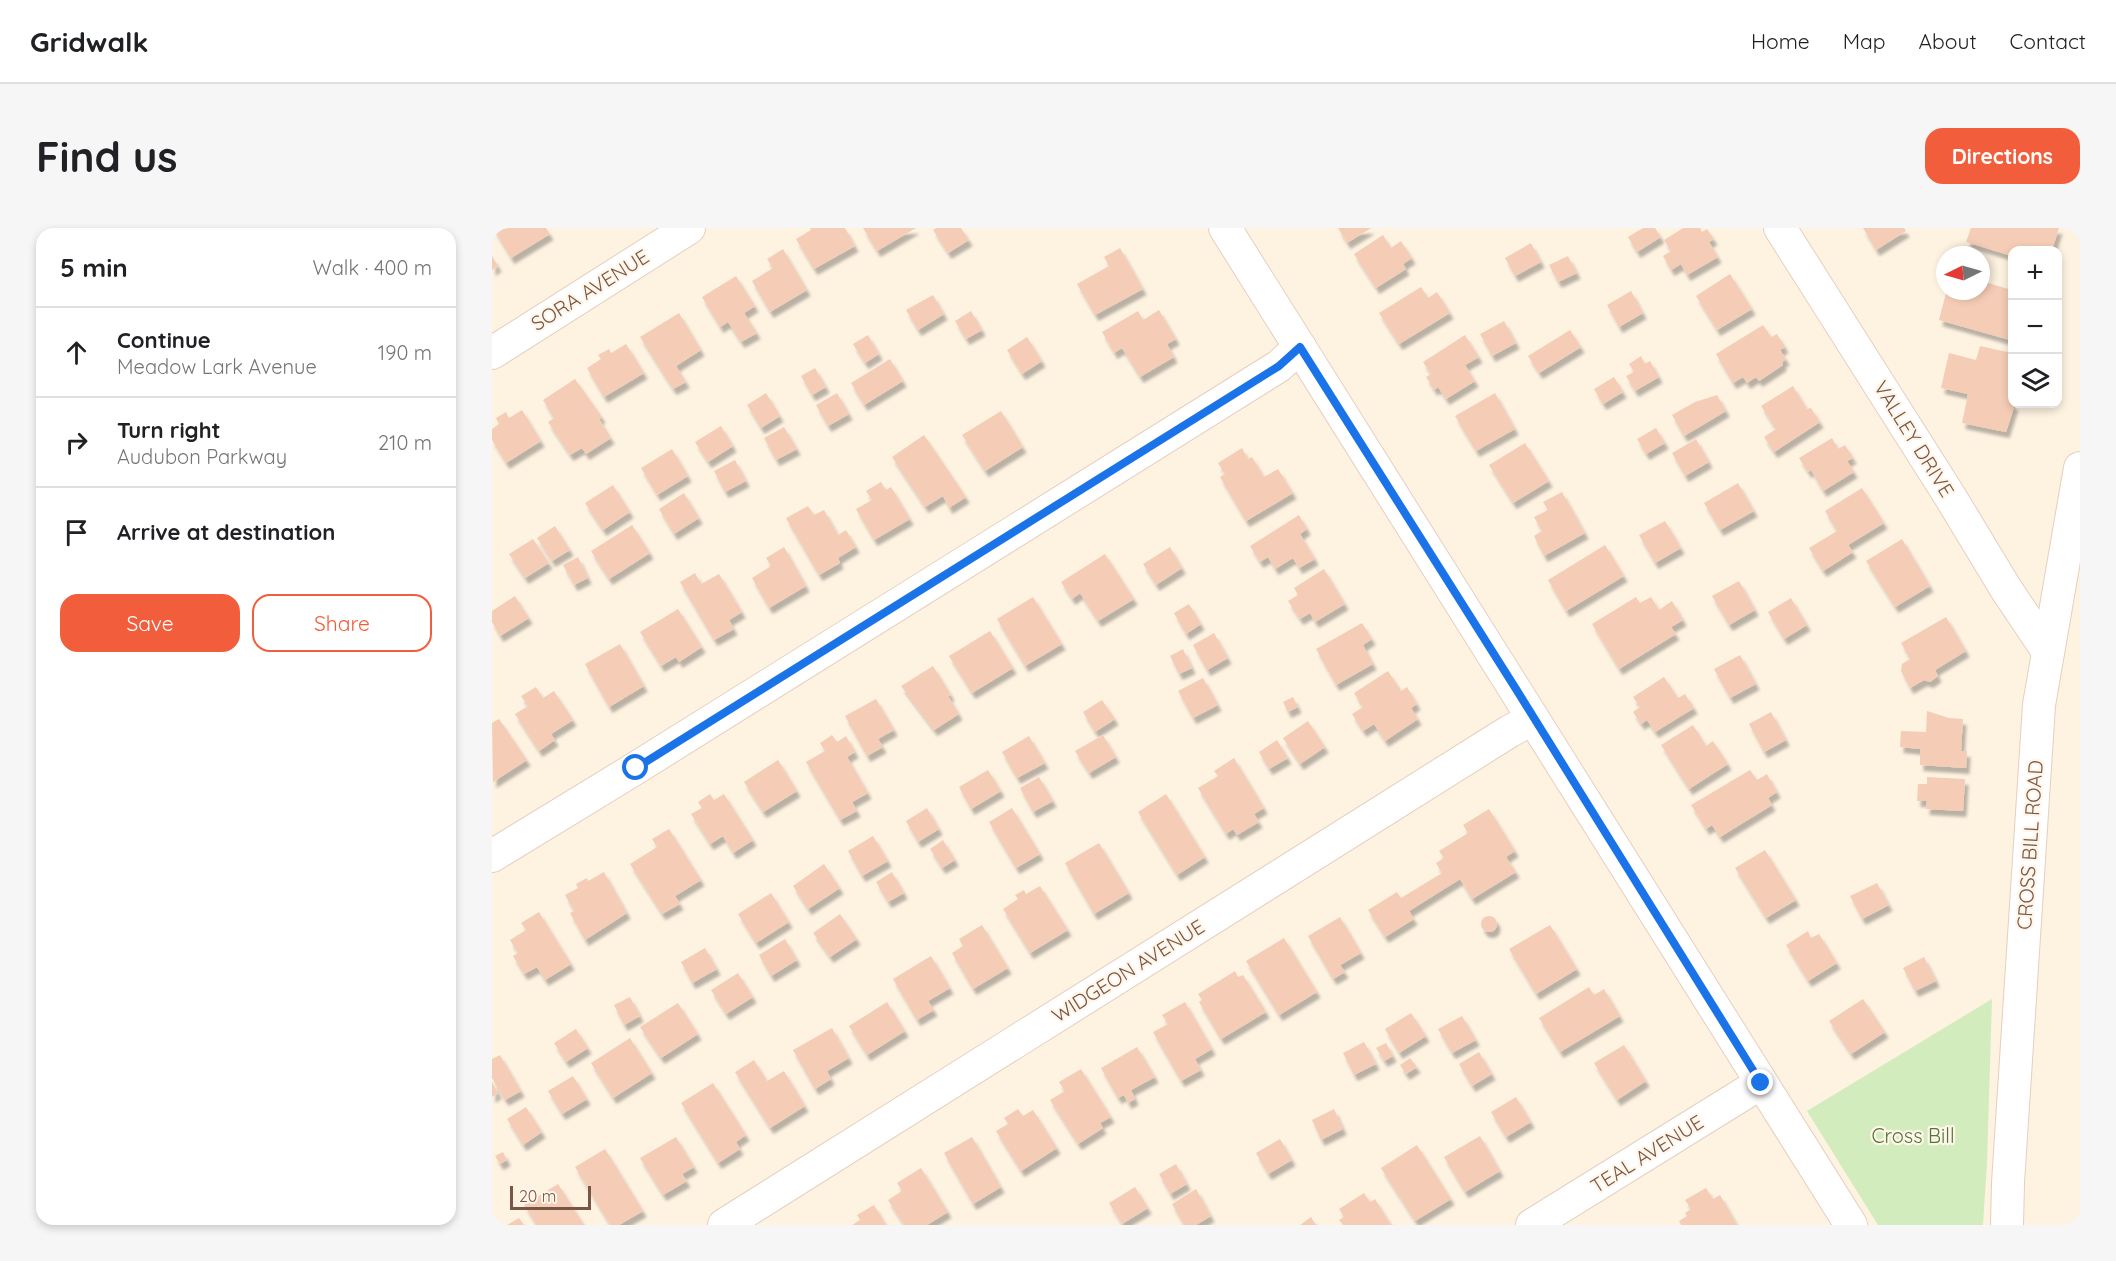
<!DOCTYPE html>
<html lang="en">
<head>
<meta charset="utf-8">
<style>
  :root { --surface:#fff; --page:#f6f6f6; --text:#202124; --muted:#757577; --line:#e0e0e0; --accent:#f25e3c }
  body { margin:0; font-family:Quicksand,sans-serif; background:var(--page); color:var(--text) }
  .controls { position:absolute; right:18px; top:18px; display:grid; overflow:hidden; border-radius:12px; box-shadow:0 3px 9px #0003 }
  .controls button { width:54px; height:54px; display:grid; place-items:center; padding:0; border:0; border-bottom:2px solid var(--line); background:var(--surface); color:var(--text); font:30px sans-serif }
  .compass { position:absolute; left:1444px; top:18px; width:54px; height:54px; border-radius:50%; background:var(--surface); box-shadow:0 3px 9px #0003; rotate:265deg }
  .scale { position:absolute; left:18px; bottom:15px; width:81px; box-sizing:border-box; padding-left:6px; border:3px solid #775646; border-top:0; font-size:16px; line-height:21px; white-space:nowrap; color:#775646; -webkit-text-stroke:4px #fff6e9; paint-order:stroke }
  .stop { position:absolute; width:18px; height:18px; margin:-14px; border:4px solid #1a73e8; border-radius:50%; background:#fff }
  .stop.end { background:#1a73e8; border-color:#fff; box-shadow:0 2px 6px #0008 }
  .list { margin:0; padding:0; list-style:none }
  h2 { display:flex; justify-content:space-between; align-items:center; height:78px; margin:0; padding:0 24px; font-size:26px }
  h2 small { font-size:20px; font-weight:400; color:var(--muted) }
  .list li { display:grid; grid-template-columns:39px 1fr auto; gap:18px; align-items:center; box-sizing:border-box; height:90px; padding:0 24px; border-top:2px solid var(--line) }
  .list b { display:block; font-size:22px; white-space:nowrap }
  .list p { margin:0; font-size:20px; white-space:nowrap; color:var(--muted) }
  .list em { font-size:20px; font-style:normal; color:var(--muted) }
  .actions { display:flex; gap:12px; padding:18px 24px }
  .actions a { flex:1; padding:14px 0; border:2px solid var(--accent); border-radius:18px; text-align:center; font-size:21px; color:var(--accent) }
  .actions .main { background:var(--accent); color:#fff }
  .icon { flex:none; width:33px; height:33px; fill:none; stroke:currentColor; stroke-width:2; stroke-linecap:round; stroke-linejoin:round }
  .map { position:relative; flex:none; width:1588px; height:997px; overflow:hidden; border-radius:18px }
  header { display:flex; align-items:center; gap:36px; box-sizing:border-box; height:84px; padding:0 30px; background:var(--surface); border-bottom:2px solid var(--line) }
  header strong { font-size:28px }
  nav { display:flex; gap:33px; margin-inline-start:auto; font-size:21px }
  .intro { display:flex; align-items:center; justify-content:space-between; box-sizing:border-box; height:144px; padding:0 36px }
  h1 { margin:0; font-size:42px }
  .button { padding:15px 27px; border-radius:18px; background:var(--accent); color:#fff; font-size:21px; font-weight:700 }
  main { display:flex; gap:36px; padding:0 36px }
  aside { flex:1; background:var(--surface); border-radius:18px; box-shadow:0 3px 9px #0003 }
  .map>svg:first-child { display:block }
  .green { fill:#d3ecbe }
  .building { fill:#f5cdb6; filter:url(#shadow) }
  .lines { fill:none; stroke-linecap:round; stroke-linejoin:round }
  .street-casing { stroke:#e5cfbf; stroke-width:34 }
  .street { stroke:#fff; stroke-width:32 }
  .route { stroke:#1a73e8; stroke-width:8 }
  .labels { text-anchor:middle; stroke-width:4.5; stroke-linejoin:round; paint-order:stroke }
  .street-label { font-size:20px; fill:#775646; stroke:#fff6e9 }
  .park-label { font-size:20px; fill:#4f783b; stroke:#fff6e9 }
</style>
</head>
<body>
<header>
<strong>Gridwalk</strong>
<nav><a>Home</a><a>Map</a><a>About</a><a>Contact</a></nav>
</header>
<div class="intro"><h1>Find us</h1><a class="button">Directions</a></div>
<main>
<aside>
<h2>5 min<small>Walk · 400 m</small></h2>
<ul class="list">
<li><svg class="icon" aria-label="ahead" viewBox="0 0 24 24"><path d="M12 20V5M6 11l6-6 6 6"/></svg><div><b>Continue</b><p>Meadow Lark Avenue</p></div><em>190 m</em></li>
<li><svg class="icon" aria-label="right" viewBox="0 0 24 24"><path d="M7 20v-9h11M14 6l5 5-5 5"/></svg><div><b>Turn right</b><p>Audubon Parkway</p></div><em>210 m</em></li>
<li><svg class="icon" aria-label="arrive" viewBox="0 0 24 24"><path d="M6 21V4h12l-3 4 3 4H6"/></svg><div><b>Arrive at destination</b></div></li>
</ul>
<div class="actions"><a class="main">Save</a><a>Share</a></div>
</aside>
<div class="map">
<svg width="1588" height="997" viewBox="0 0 1588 997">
  <defs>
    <filter id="shadow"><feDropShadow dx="3.5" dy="6" stdDeviation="1.5" flood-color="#0004"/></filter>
  </defs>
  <rect width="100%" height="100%" fill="#fef2e1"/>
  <path class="green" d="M1500,771l-5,164 -4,62h-105l-71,-114z"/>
  <g class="building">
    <path d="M1,0h53l4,6 -39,24z"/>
    <path d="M318,0h35l10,18 -41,23 -18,-30 15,-9z"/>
    <path d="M371,0h53l-39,23z"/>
    <path d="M444,0h25l8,12 -21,13 -15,-23z"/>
    <path d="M846,0h33l-24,15z"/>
    <path d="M1151,0h12l6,9 -24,15 -9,-15z"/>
    <path d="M1191,0h17l2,4 5,-3 7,10 -5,3 9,15 -31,18 -6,-11 -10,6 -8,-14 8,-5 -7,-11z"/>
    <path d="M1371,0h41l2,3 -30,19z"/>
    <path d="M1479,0h88l-7,22h-40v6l-46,-14z"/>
    <path d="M891,7l8,13 10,-7 11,17 -9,6 3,5 -30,19 -22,-34z"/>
    <path d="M1039,15l10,19 -26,14 -10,-18z"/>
    <path d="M628,20l23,41 -48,26 -18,-31 32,-18 -5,-9z"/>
    <path d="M291,21l24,41 -37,22 -18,-31 21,-13 -6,-9z"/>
    <path d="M0,28l6,10 -6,4z"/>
    <path d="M1076,28l9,17 -19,9 -9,-17z"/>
    <path d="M1238,46l22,35 -35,21 -21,-34z"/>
    <path d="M244,48l19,30 -11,7 13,20 -16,9 -13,-20 -8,5 -18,-30z"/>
    <path d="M1489,53l31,9v41l-2,9 -71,-20 7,-27 23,7 3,-9h9z"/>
    <path d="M929,59l7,11 9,-6 13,21 -51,31 -20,-31z"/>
    <path d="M1139,63l12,22 -24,14 -12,-22z"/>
    <path d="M441,67l11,19 -26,16 -12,-20z"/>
    <path d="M667,82l17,29 -9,5 7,13 -34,20 -18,-29 -8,5 -12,-21 36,-21 5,9z"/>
    <path d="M479,83l11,19 -16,9 -11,-18z"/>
    <path d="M187,85l22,37 -25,16 10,16 -13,7 -33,-52z"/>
    <path d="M1012,93l12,22 -24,13 -12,-22z"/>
    <path d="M1271,97l8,12 6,-3 8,13 -5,3 6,9 -4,3 1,3 -24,16 -3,-4 -9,6 -4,-6 -10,6 -17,-29z"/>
    <path d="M1078,102l11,17 -42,26 -11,-17z"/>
    <path d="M376,107l11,19 -14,9 -12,-19z"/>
    <path d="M973,107l14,22 -14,8 10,16 -29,18 -8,-12 -4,3 -8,-13 5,-3 -8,-12z"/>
    <path d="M535,109l15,24 -20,13 -15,-24z"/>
    <path d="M134,116l18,29 -40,24 -17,-29 14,-9 -3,-4 11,-6 2,4z"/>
    <path d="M1488,118l32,7v51h3l-9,28 -44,-9 6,-29 -27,-6 8,-35 27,7z"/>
    <path d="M1149,128l4,8 5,-3 9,16 -24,14 -9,-15 8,-4 -5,-8z"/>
    <path d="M398,131l13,22 -39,24 -13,-22z"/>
    <path d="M323,140l11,19 -14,8 -11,-19z"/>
    <path d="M1122,149l9,15 -20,12 -9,-15z"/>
    <path d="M83,151l27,38 -3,2 12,19 -25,16 -4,-6 -12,7 -22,-33 6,-4 -11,-18z"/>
    <path d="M1301,158l14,23 4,-1 9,14 -46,30 -10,-15 12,-8 -15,-23z"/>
    <path d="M274,165l14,23 -19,12 -14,-23z"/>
    <path d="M345,165l12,21 -21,12 -12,-21z"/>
    <path d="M1003,165l20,36 -39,22 -21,-35z"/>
    <path d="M1225,167l9,16 -42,25 -12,-21 23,-13z"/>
    <path d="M30,182l19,31 -35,22 -14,-23v-11l7,-5 -3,-6 10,-6 3,6z"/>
    <path d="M509,183l22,36 -38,24 -23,-36z"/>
    <path d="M229,198l12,20 -25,16 -13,-20z"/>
    <path d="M292,199l13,22 -21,11 -12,-22z"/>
    <path d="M1164,200l9,15 -19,11 -9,-15z"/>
    <path d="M432,207l42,62 -17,11 -6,-12 -18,11 -33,-50z"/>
    <path d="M1340,210l6,11 7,-4 8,13 -6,3 7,11 -31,19 -12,-21 -3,2 -9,-14z"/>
    <path d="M1204,211l13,23 -24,14 -13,-23z"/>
    <path d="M1033,215l24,38 -36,22 -24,-38z"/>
    <path d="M750,220l6,11 4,-2 12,20 14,-8 15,24 -47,28 -26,-44 5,-3 -7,-11z"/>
    <path d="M180,221l16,27 -31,19 -16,-27z"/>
    <path d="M243,232l11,21 -21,11 -11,-21z"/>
    <path d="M389,254l5,8 5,-3 19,32 -36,21 -18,-31 16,-9 -6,-9z"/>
    <path d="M1246,255l16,28 -34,19 -16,-27z"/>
    <path d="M121,257l17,27 -27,18 -18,-27z"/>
    <path d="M1370,260l22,35 -36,22 5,7 -30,19 -14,-23 28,-17 -12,-20z"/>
    <path d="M1070,264l23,41 -41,23 -10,-20 8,-5 -8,-14 14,-7 -5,-8z"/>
    <path d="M192,265l15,25 -25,16 -15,-25z"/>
    <path d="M316,278l6,9 10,-5 14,25 8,-5 10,17 -18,11 2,5 -21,12 -33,-57z"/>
    <path d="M807,287l8,14 -7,5 15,25 -16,9 -6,-10 -18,11 -7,-12 -8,5 -10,-16z"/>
    <path d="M1173,293l16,27 -26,15 -16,-28z"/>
    <path d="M140,297l18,28 -41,26 -18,-28z"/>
    <path d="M63,298l15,24 -18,11 -15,-23z"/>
    <path d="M41,311l16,24 -24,15 -16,-24z"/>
    <path d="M1410,311l28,47 -35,21 -29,-46z"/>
    <path d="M1113,317l19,31 -58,35 -18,-31z"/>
    <path d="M292,319l22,39 -37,22 -17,-30 19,-12 -5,-8z"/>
    <path d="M678,319l12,21 -26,17 -13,-21z"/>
    <path d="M613,326l29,45 -36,22 -18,-28 -8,6 -11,-17z"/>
    <path d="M86,329l10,21 -14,7 -11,-20z"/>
    <path d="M832,341l21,35 -30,18 -5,-9 -10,6 -12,-18 10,-6 -4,-7z"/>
    <path d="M203,345l6,11 18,-10 23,38 -13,8 5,9 -20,11 -34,-58z"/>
    <path d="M1247,353l16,29 -26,15 -17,-29z"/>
    <path d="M23,368l14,22 -29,18 -8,-14v-11z"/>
    <path d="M541,369l29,47 -37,22 -28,-47z"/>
    <path d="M1144,369l4,6 11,-6 8,13 13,-9 11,19 -12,7 5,7 -57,35 -27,-45z"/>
    <path d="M1299,370l16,27 -23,14 -16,-27z"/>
    <path d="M697,376l12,20 -15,10 -12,-21z"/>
    <path d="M186,381l24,38 -23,15 -3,-5 -15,9 -21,-34z"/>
    <path d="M1454,389l20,34 -31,19 3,6 -8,6 -6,-2 -14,8 -9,-17 1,-7 8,-5 -9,-16z"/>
    <path d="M870,395l10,16 -9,6 10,19 -37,21 -20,-36z"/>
    <path d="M498,403l23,37 -41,25 -23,-37z"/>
    <path d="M722,405l14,25 -21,12 -14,-25z"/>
    <path d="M128,416l24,42 -35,21 -24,-43z"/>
    <path d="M691,421l9,19 -13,6 -9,-18z"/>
    <path d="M1248,427l16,29 -26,14 -16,-29z"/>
    <path d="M441,438l18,29 -3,1 11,18 -25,16 -33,-44z"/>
    <path d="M896,443l13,20 6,-4 10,17 -6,4 7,11 -33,22 -11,-17 -11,7 -11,-17 11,-7 -9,-14z"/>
    <path d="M1172,449l14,21 7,-4 9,14 -39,24 -8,-12 -6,4 -8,-12 7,-5 -7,-10z"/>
    <path d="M711,450l15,27 -25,13 -15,-27z"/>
    <path d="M44,459l7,11 11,-7 19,29 -22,14 4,6 -16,11 -24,-37 13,-8 -7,-10z"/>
    <path d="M801,469l5,10 -10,5 -5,-10z"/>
    <path d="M384,471l18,31 -16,9 5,8 -16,9 -22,-40z"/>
    <path d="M610,472l13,19 -20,13 -12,-20z"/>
    <path d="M1435,483l22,7 14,1 -2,32h6l-1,17 -46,-3v-16l-20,-2 1,-16 25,1z"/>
    <path d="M1279,484l15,28 -22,12 -15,-28z"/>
    <path d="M7,491l28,41 -34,22 -1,-59z"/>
    <path d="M816,493l17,26 -25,17 -17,-26z"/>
    <path d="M1201,497l13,21 7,-5 15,23 -39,25 -28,-44z"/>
    <path d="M340,507l5,7 9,-6 9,16 -8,5 21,36 -16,9 5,9 -17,9 -34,-58 19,-11 -5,-8z"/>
    <path d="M611,507l13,22 -27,16 -14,-22z"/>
    <path d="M537,508l16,27 -28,15 -15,-26z"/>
    <path d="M785,512l11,18 -19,11 -10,-17z"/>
    <path d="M742,530l30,50 -10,6 5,8 -22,13 -4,-6 -7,5 -28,-46 20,-12 -4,-5z"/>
    <path d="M286,532l19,31 -34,21 -19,-30z"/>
    <path d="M496,542l13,21 -30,18 -12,-22z"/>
    <path d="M1258,542l7,10 10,-6 10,18 -9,6 4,7 -52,32 -8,-12 -6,4 -15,-24z"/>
    <path d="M547,549l14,24 -20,11 -13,-24z"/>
    <path d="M1435,549l38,2 -2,32 -37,-2 1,-8h-10l1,-17h9z"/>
    <path d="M218,566l4,6 10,-6 29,46 -20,13 -10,-17 -13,8 -19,-30 11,-6 -4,-6z"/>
    <path d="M674,566l39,63 -28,18 -39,-63z"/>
    <path d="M435,580l12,21 -21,13 -12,-21z"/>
    <path d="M520,580l28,46 -24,14 -27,-46z"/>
    <path d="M997,581l26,42 -9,6 10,15 -44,27 -12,-20 -51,32 5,8 -29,18 -17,-27 29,-18 4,6 41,-25 -6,-10 8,-5 -5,-7 29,-18 -5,-8z"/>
    <path d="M177,601l32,51 -26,16 5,8 -18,10 -32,-50 27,-17 -5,-8z"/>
    <path d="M381,608l15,25 -26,15 -14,-25z"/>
    <path d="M451,612l12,20 -13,8 -12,-19z"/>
    <path d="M607,615l30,50 -35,21 -29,-51z"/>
    <path d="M1273,622l31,50 -30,18 -31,-50z"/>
    <path d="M332,636l16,24 -32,21 -15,-23z"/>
    <path d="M112,644l23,41 -42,27 -15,-27 4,-2 -9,-16 13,-7 -2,-4 11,-6 1,3z"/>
    <path d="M400,644l12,21 -16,9 -12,-20z"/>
    <path d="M1385,655l12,22 -27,14 -12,-23z"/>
    <path d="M548,658l28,44 -38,23 -27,-44 15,-10 -3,-4 9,-5 2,4z"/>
    <path d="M279,665l18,29 -33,21 -18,-29z"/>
    <path d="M47,684l32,52 -26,16 -8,-13 -13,7 -11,-18 5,-3 -8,-13 16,-10 -5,-7z"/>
    <path d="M348,686l17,25 -27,18 -17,-24z"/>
    <circle cx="997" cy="696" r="8"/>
    <path d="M848,689l21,36 -21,12 5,7 -12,7 -25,-43z"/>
    <path d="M490,697l26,43 -35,21 -21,-36 11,-7 -4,-7z"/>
    <path d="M1058,697l27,44 -41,25 -27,-45z"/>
    <path d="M1316,703l3,7 8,-4 18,29 -29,18 -22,-36z"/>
    <path d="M792,710l33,54 -38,23 -33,-54z"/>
    <path d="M293,711l12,21 -26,16 -12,-21z"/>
    <path d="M213,720l12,21 -25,14 -11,-21z"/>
    <path d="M439,728l19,32 -22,13 6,9 -17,10 -24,-41z"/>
    <path d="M1432,729l12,24 -21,10 -12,-23z"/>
    <path d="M743,743l3,6 5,-2 23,37 -45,27 -22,-37 3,-2 -4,-6z"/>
    <path d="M246,745l15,24 -27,17 -15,-24z"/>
    <path d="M1097,759l5,8 10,-6 16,27 -60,36 -21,-34z"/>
    <path d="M138,769l10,19 -16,9 -10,-20z"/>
    <path d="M1371,771l22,33 -34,22 -22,-33z"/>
    <path d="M395,774l18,29 -38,24 -18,-29z"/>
    <path d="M693,774l27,47 -17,10 6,11 -20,11 -28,-49 15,-8 -6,-9z"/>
    <path d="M186,775l20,31 -37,24 -21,-31z"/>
    <path d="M919,785l15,23 -27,17 -14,-24z"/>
    <path d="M970,788l14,24 -24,13 -14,-24z"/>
    <path d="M340,800l17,30 -22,13 4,8 -16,10 -22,-39z"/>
    <path d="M84,801l12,19 -22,14 -12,-19z"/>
    <path d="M138,810l22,35 -39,25 -22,-35z"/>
    <path d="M872,814l12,22 -22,11 -11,-22z"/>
    <path d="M894,815l7,13 -9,5 -8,-13z"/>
    <path d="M1132,817l22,36 -29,19 -23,-37z"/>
    <path d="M645,819l18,30 -24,13 4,9 -7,4 -4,-8 -6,3 -17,-30z"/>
    <path d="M987,824l13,22 -20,12 -13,-22z"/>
    <path d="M8,827l21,36 -16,9 -13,-22v-19z"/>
    <path d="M918,830l7,9 -11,7 -6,-9z"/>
    <path d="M262,832l13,21 17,-10 21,35 -35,22 -35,-56z"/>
    <path d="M589,841l30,48 -11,6 3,5 -25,16 -28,-44 15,-9 -6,-9z"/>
    <path d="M81,848l14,23 -25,15 -14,-23z"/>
    <path d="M0,854l6,11 -6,4z"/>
    <path d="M221,855l33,52 -10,7 4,7 -22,14 -37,-60z"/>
    <path d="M1024,869l15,25 -25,15 -15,-25z"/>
    <path d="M34,879l16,25 -19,13 -16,-26z"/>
    <path d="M526,881l5,7 10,-6 24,38 -36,23 -25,-40 12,-7 -4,-6z"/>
    <path d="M842,881l9,20 -22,11 -9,-20z"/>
    <path d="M988,908l20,35 -35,21 -21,-35z"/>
    <path d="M184,909l18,30 -12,7 5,7 -24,14 -23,-37z"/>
    <path d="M480,909l29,50 -28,17 -29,-51z"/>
    <path d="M788,911l12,21 -24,14 -12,-21z"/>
    <path d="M925,917l34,54 -36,22 -34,-53z"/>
    <path d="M113,921l38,62 -24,14h-9l-35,-58z"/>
    <path d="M11,924l4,8 -7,4 -5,-8z"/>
    <path d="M684,936l11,20 -17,10 -11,-20z"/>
    <path d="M429,940l27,44 -21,13h-23l-16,-25 14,-9 -5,-8z"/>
    <path d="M66,956l26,41h-47l-13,-20z"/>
    <path d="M643,959l13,21 -26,16 -13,-21z"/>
    <path d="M1214,960l7,11 7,-4 17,30h-56l-2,-4 8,-5 -2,-3 6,-4 -6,-9z"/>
    <path d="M704,961l15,27 -15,9h-12l-12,-21z"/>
    <path d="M872,965l6,9 5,-3 16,26h-48l-4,-5 5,-3 -5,-8z"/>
    <path d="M382,977l12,20h-34l8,-5 -3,-5z"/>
    <path d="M819,989l5,8h-16z"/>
    <path d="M27,990l5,7h-17z"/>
  </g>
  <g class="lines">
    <g class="street-casing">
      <g id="street">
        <path d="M733,0l626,997"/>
        <path d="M1288,0l171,270 55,91 41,61"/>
        <path d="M0,125l197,-125"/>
        <path d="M0,628l144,-88 643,-402 21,-19"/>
        <path d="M232,997l786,-494 23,-12"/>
        <path d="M1040,997l229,-142"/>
        <path d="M1515,997l1,-42 31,-478 41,-237"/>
      </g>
    </g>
    <use href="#street" class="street"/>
  </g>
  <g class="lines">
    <path class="route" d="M144,540l643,-402 21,-19 216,342 245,394"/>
  </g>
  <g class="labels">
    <g class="street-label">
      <text transform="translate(98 62) rotate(-32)" y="7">SORA AVENUE</text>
      <text transform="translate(1422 211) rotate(58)" y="7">VALLEY DRIVE</text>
      <text transform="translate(1538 617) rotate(-86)" y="7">CROSS BILL ROAD</text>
      <text transform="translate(636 743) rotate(-32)" y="7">WIDGEON AVENUE</text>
      <text transform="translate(1155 926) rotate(-32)" y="7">TEAL AVENUE</text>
    </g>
    <g class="park-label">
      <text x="1421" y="915">Cross Bill</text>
    </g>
  </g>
</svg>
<div class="controls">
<button>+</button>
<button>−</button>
<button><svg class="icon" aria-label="layers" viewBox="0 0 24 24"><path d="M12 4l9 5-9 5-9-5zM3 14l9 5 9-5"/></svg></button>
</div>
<svg class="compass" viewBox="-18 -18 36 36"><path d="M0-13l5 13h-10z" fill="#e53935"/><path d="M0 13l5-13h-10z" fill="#757577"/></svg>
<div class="scale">20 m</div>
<div class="stop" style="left:144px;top:540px"></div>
<div class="stop end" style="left:1269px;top:855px"></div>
</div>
</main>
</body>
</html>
